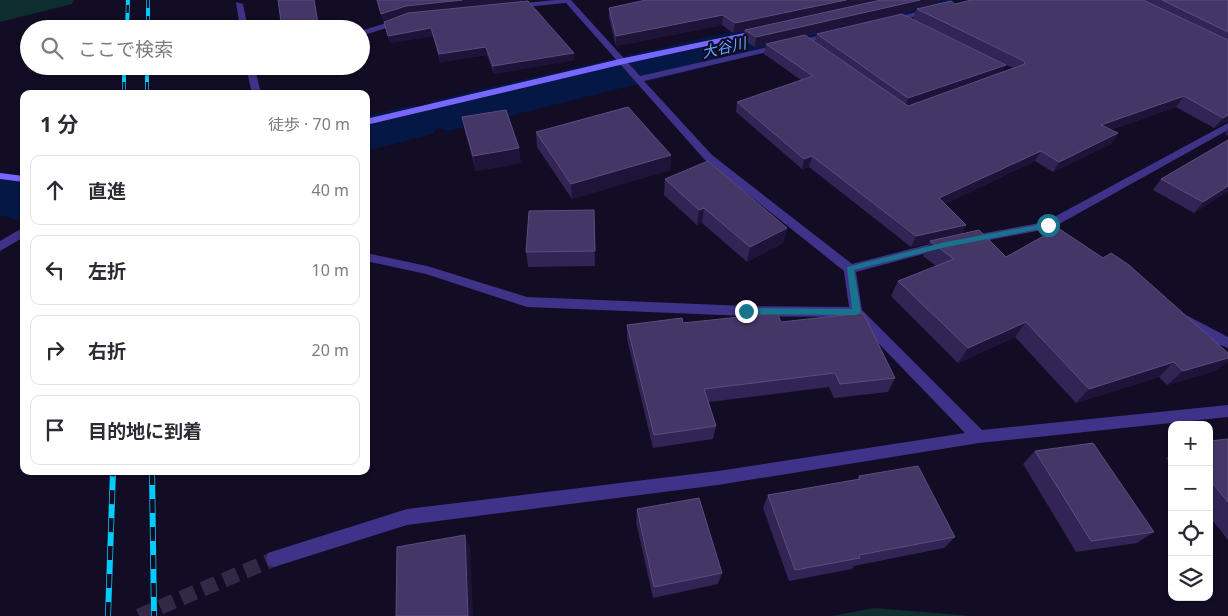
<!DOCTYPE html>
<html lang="ja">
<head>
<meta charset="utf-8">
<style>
  :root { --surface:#fff; --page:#f7f7f7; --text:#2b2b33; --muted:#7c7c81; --line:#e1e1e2 }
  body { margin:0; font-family:"Noto Sans","Noto Sans JP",sans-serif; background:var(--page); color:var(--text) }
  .controls { position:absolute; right:15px; bottom:15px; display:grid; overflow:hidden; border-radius:10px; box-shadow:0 1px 4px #0004 }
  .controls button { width:45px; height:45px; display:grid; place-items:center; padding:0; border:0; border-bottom:1px solid var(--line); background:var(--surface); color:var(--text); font:25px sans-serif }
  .stop { position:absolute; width:15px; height:15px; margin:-11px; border:4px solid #18748d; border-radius:50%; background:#fff }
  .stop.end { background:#18748d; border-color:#fff; box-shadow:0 1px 5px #0008 }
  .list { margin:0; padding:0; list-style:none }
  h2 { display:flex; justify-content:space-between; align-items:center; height:65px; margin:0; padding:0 20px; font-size:21px }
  h2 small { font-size:16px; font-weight:400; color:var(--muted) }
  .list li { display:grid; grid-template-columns:32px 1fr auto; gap:15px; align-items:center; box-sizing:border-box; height:70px; margin:0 10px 10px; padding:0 10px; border:1px solid var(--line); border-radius:10px }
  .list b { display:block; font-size:19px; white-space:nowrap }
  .list em { font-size:16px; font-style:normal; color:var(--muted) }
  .icon { flex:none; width:28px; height:28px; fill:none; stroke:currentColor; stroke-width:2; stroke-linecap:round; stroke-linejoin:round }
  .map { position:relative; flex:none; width:1228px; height:616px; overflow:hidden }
  .search { position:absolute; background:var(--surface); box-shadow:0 1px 4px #0004; left:20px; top:20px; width:350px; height:55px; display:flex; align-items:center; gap:12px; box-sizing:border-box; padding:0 18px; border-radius:28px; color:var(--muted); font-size:19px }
  .panel { position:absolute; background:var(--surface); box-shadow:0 1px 4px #0004; left:20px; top:90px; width:350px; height:385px; border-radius:10px }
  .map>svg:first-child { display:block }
  .green { fill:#0f2e2f }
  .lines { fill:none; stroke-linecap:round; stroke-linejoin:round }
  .river { fill:#051745; fill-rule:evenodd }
  .street-tunnel { stroke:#312946; stroke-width:15; stroke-dasharray:15 8; stroke-linecap:butt }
  .street { fill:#3e3388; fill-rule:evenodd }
  .secondary { fill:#7867ff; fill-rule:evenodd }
  .rail-far1-casing { stroke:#00cdfb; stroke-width:4 }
  .rail-casing { stroke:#00cdfb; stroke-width:6 }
  .rail-far1 { stroke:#130c25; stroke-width:2.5; stroke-dasharray:8; stroke-linecap:butt }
  .rail { stroke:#130c25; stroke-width:4.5; stroke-dasharray:14; stroke-linecap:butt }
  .wall { fill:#322454; fill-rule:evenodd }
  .shaded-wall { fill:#1e1339 }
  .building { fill:#443666; stroke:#5b4e7e }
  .route { fill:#18748d }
  .labels { text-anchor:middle; stroke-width:4.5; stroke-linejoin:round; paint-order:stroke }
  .far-water-label { font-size:15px; font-style:italic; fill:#5ea7ff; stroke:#130c25 }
</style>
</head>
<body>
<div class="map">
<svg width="1228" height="616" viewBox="0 0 1228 616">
  <rect width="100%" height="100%" fill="#130c25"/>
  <g class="green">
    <path d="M0,0h74l-2,4 -72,18z"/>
    <path d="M874,608l98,8h-140z"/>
  </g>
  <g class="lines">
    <g class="river">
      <path d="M866,0h87l-7,10 -108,24 -389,97 -12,-3 -4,6 -67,17v-35l47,-11 12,3 4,-6 20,-5z"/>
      <path d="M0,172l24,6v44l-24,-7z"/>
    </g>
    <path class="street-tunnel" d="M139,616l135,-57"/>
    <g class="street">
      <path d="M555,0h16l69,76 195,-44v4l-191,45 68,74 140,109 90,-23 4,1 2,3 -2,3 -90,24 6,38 120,120 246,-25v12l-249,26 -261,42 -311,40 -133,42 -6,-2 -2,-6 2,-6 6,-2 133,-42 311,-38 247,-38 -112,-116 -107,-1 -219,-9 -101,-33 -60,-13v-8l61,13 100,31 219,9 103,1 -5,-36 -140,-112 -138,-156 -51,5 -4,-2 4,-2z"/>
      <path d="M236,2l7,2 5,25h-8z"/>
      <path d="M932,8h3v4l-45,10 -4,-2z"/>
      <path d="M399,19h3v4l-41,13v-5z"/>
      <path d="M256,66h13l-13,6 5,22h-9l-5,-23z"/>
      <path d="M1228,123v7l-176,98 -83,16 -6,-4 6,-4 76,-14z"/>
      <path d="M24,227v10l-24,14v-10z"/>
      <path d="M1188,316l40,21v11l-24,-9 -20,-15 -2,-3 2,-3z"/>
    </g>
    <g class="secondary">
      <path d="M759,30h3v4l-138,30 -258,61v-6l258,-61z"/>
      <path d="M0,173l24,3v6l-24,-3z"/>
    </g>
    <g class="rail-far1-casing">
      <g id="rail-far1">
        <path d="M148,0v29"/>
        <path d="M127,29l1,-29"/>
        <path d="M124,66v28"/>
        <path d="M147,66v28"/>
      </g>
    </g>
    <g class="rail-casing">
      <g id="rail">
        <path d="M152,471l2,145"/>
        <path d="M108,616l5,-145"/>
      </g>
    </g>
    <use href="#rail-far1" class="rail-far1"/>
    <use href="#rail" class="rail"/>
  </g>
  <g class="wall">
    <path d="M646,0h294l-1,4h16l16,-4h257v121l-14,7 -38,-21 -66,23 8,3 -7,11 -58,28 -18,-11 -90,43 21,21 -4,9 44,23 222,96v8l-13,10 -48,14 -8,-8 -83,26 -61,-66 -57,26 -67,-67 7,-15 38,-15 -13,-10 6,-13 -18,4 -102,-80 -7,2 -66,-57 1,-10 64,-22 -37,-26 2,-9 -11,2 -12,-7 1,-9 -11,2 -11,-8 -106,21 -7,-28v-10zM916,10l-3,9 90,44 -186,-29 -2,8 26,18 -36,-24zM1006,65l7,3 -11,4zM976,82l-68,24 -1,-1z"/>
    <path d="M384,22l190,38 -80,14 -7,-19 -47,7 -7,-26 -43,7z"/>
    <path d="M462,117l59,46 -45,8 -11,-39z"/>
    <path d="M1228,130v6l-3,-2z"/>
    <path d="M536,132l135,23 -1,15 -98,29 -35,-52z"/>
    <path d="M1228,140v51l-34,22 -41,-23 8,-11z"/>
    <path d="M665,179l122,49 -4,15 -36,19 -45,-39 -5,2 -33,-30z"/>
    <path d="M594,210l1,56 -67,1 -2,-15z"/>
    <path d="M781,322l114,56 -7,14 -54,6 -5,-11 -120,15 7,24 -3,13 -60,9 -26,-109v-14z"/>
    <path d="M1228,439v101l-19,-24v-75z"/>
    <path d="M1035,451l119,81 -17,11 -61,9 -53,-88z"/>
    <path d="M1172,454v13l-6,-9z"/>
    <path d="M859,476l96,61 -11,11 -90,18 -2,3 -63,12 -26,-73 5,-13 90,-16z"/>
    <path d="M637,509l85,64 -4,11 -65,14 -17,-76z"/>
  </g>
  <g class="shaded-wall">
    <path d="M314,0h1l5,29h-1z"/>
    <path d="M462,0h60l1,1 -115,12 -25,8 -2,-7 25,-8z"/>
    <path d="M846,0h43l-144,30 -1,1 -11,2 2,-10z"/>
    <path d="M920,0h20l-2,5 -21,4 -1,1 -161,37 1,-10z"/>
    <path d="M723,15l-1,10 -106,21v-10z"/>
    <path d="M431,28l2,8 -43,7 -2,-7z"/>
    <path d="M486,47l1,8 -47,7 -1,-8z"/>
    <path d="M574,53v7l-80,14 -1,-8z"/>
    <path d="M1006,65l-4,8 -97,33 3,-8z"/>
    <path d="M1184,96l-8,11 -82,28 7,-10z"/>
    <path d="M1228,115v6l-14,7 9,-10z"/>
    <path d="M1118,133l-7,11 -58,28 6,-10z"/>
    <path d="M519,148l2,15 -45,8 -3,-15z"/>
    <path d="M1041,151l-6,10 -100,48 4,-11z"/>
    <path d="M671,155l-1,15 -98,29 -1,-15z"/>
    <path d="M812,156l-3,11 -7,2 2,-10z"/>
    <path d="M1228,186v5l-34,22 9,-11z"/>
    <path d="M704,208l-2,15 -5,2 2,-15z"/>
    <path d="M966,225l-5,10 -31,6 -1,2 -18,4 5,-11z"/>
    <path d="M787,228l-4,15 -36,19 3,-15z"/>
    <path d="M1026,322l-11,15 -57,26 10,-15z"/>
    <path d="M1228,358v3l-13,10 -48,14 16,-14z"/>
    <path d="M1174,362l-15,15 -83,26 13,-14z"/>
    <path d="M465,535l5,12 3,69h-5z"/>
  </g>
  <g class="building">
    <path d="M278,0h36l5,29h-37z"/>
    <path d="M377,0h85l-56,6 -25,8z"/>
    <path d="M646,0h200l-111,23 -12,-8 -107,21 -7,-28z"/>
    <path d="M881,0h39l-164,37 -11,-7z"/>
    <path d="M971,0h172l85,40v75l-5,3 -39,-22 -83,29 17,8 -59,29 -18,-11 -102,47 27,27 -50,11 -104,-80 -8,3 -67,-57 76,-26 -47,-32 39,-9 103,71 117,-42 -1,-3 -107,-52 34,-8 4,3z"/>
    <path d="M1162,0h66v32z"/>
    <path d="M528,1l46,52 -81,13 -7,-19 -47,7 -8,-26 -43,8 -4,-14 24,-9z"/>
    <path d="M902,14l104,51 -98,33 -91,-64z"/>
    <path d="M628,107l43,48 -100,29 -35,-52z"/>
    <path d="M506,110l13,38 -46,8 -11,-39z"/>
    <path d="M1228,140v46l-25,16 -42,-23z"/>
    <path d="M708,161l79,67 -37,19 -46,-39 -5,2 -34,-31z"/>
    <path d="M594,210l1,41 -69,1 3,-41z"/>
    <path d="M1058,228l45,30 8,-5 18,12 99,88v5l-45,13 -9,-9 -85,27 -63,-67 -58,26 -70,-67 56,-22 -24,-18 49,-11 27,27z"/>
    <path d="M777,313l4,9 82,-9 32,65 -55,6 -5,-11 -131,16 12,37 -62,9 -27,-110 55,-7 1,5z"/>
    <path d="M1228,439v63l-19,-23v-38z"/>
    <path d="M1093,443l61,89 -63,9 -56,-90z"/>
    <path d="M918,466l37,71 -96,18 1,3 -65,12 -27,-75 92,-16 -1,-3z"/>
    <path d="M699,498l23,75 -68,14 -17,-78z"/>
    <path d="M465,535l3,81h-72l1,-69z"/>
  </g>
  <path class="route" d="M1048,223l3,2 -1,2 -104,20 -92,23 7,42 -5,3 -110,-1 -4,-3 4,-3 106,1 -5,-42 99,-25z"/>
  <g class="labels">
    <g class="far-water-label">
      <text transform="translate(724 48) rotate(-13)" y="5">大谷川</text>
    </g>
  </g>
</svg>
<div class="controls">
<button>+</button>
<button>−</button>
<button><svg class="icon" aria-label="locate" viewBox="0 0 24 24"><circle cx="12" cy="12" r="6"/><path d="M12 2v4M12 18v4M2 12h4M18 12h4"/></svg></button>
<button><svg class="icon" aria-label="layers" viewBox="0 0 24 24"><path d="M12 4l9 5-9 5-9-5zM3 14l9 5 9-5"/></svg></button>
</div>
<div class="stop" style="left:1048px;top:225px"></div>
<div class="stop end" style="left:746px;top:311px"></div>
<div class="search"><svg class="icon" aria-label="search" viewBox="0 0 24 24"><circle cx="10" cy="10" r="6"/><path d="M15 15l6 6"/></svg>ここで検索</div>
<section class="panel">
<h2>1 分<small>徒歩 · 70 m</small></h2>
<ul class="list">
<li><svg class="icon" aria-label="ahead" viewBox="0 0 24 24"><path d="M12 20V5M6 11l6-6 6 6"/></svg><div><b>直進</b></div><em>40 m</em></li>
<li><svg class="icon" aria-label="left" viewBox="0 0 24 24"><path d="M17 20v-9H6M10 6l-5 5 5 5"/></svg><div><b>左折</b></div><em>10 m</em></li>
<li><svg class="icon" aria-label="right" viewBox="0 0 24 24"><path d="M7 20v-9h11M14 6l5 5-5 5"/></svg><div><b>右折</b></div><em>20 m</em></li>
<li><svg class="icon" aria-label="arrive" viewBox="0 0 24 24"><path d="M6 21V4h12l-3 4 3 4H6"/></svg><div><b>目的地に到着</b></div></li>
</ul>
</section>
</div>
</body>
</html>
